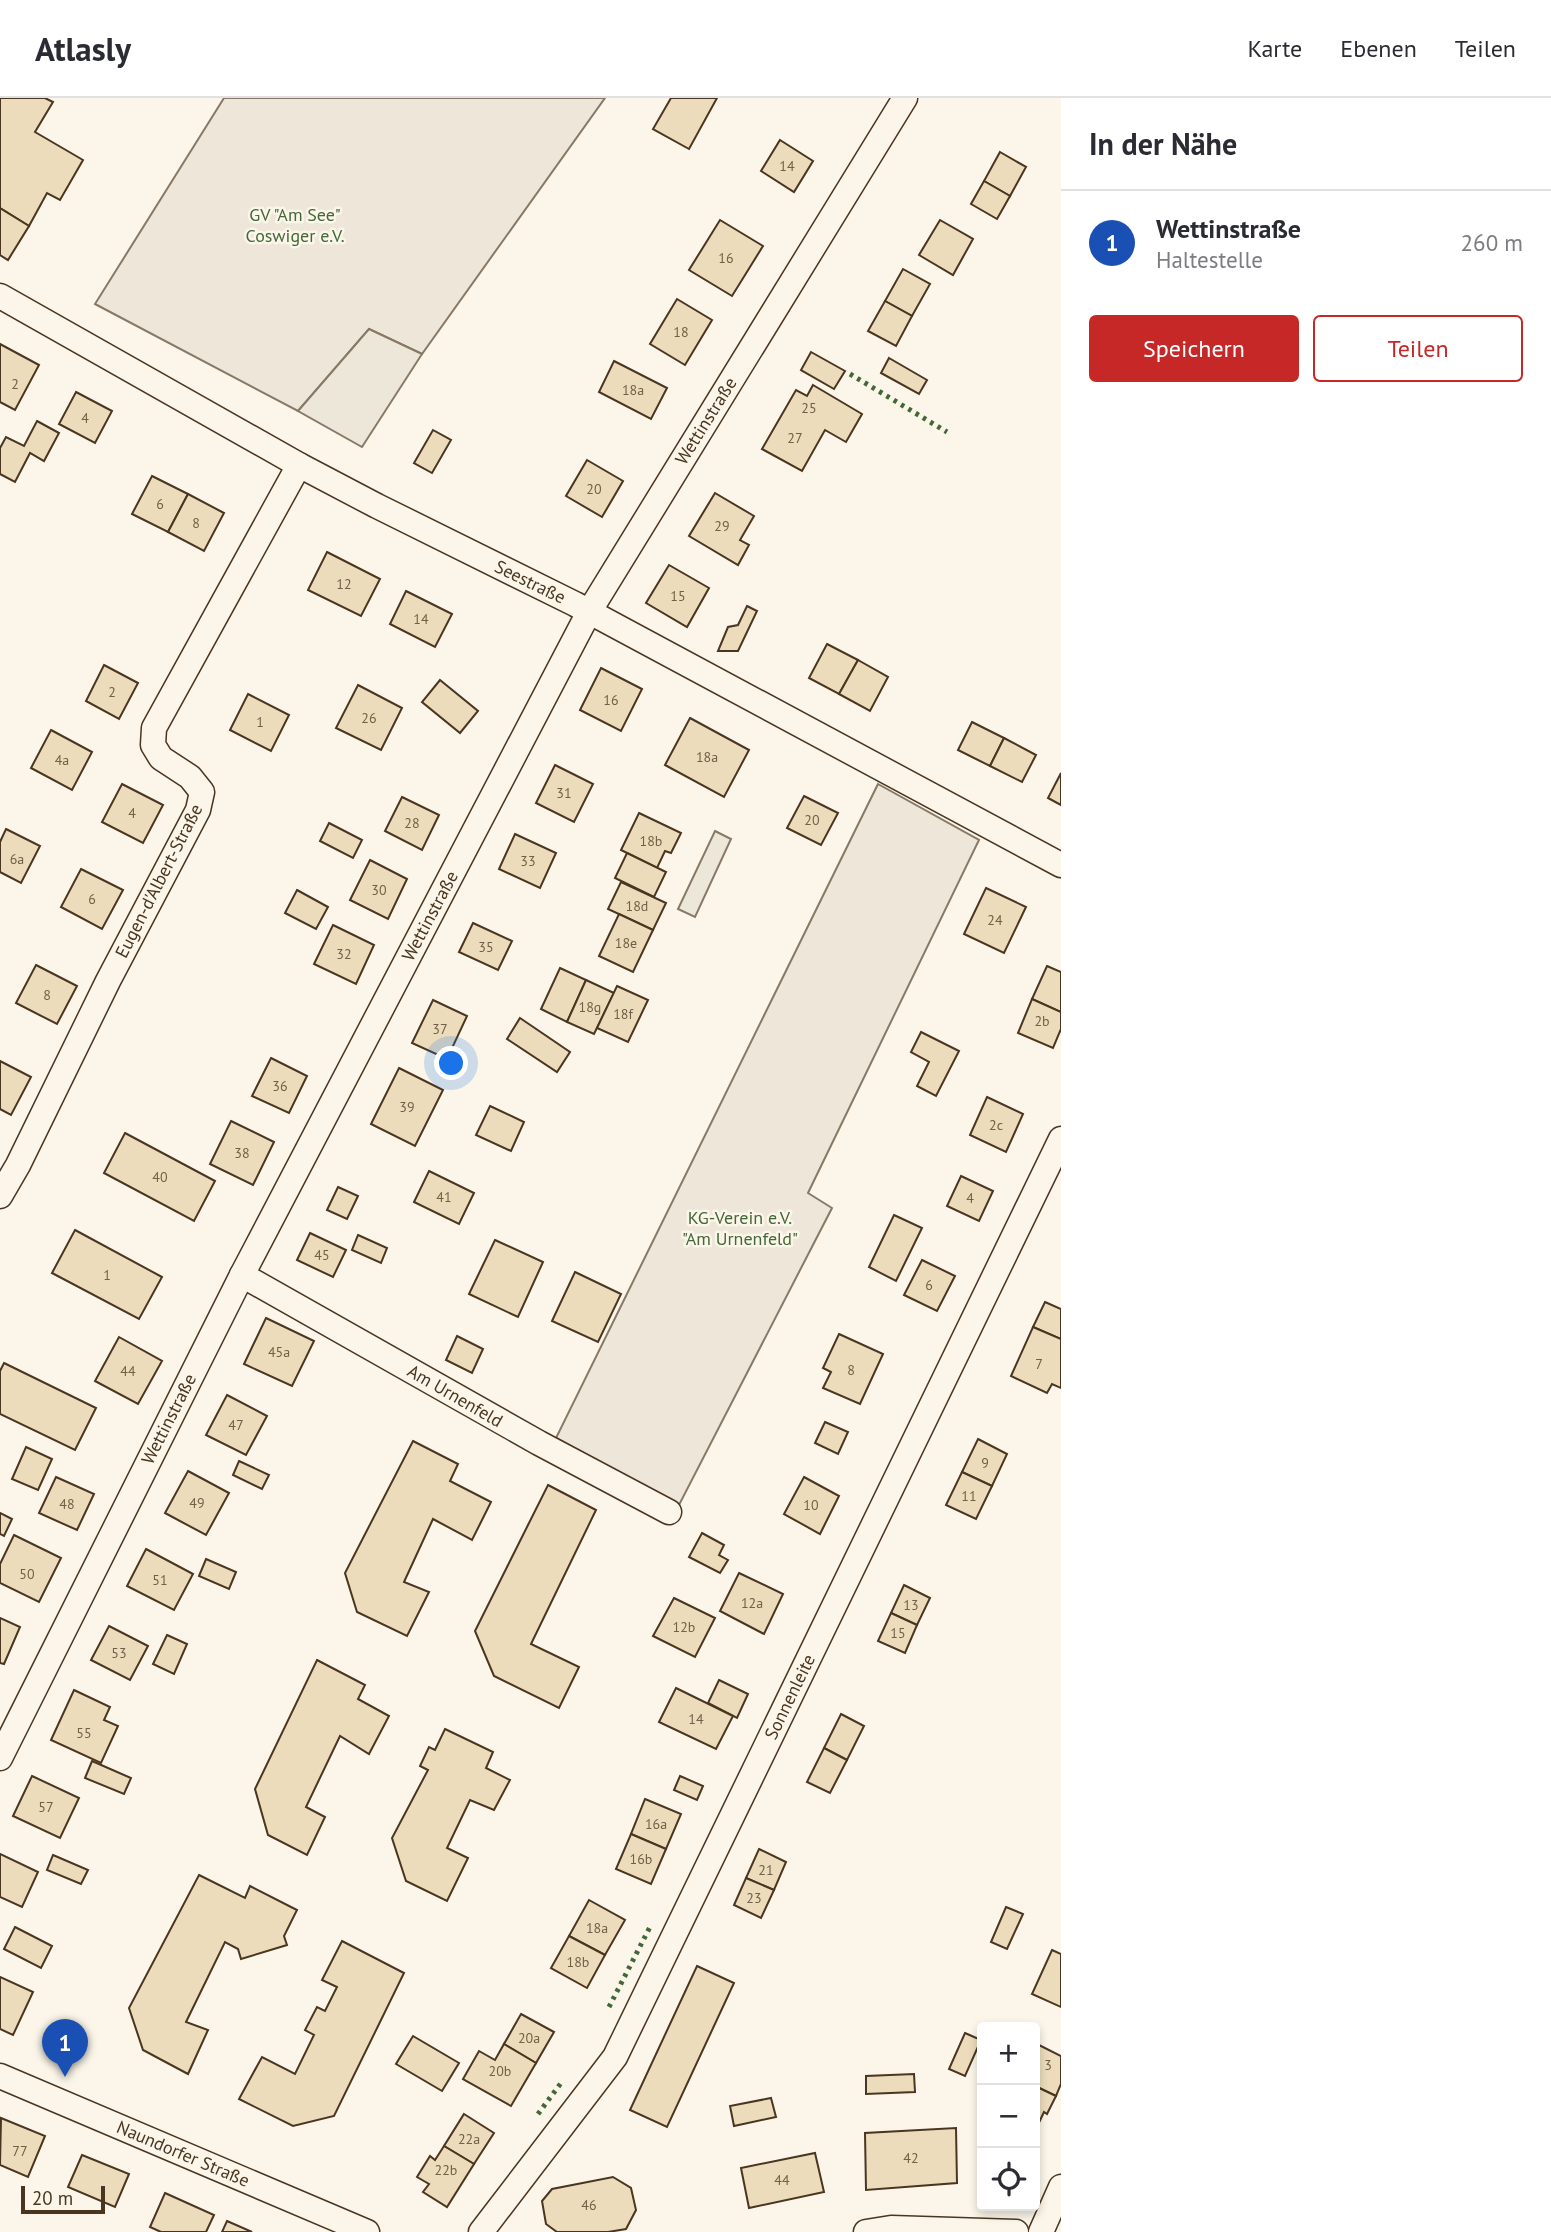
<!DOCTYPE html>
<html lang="de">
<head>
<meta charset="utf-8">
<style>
  :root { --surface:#fff; --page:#f7f7f7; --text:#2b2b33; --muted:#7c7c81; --line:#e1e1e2; --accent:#c62828 }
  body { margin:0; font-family:"PT Sans",sans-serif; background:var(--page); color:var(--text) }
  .controls { position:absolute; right:21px; bottom:21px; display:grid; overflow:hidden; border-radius:7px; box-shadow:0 4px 10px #0003 }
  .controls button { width:63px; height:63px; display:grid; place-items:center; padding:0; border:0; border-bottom:2px solid var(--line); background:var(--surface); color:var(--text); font:35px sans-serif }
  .scale { position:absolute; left:21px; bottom:18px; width:84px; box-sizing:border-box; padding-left:7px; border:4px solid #4a3520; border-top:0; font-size:19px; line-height:24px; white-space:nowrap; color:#4a3520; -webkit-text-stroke:5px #fbf6e9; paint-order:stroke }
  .you { position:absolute; left:452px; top:966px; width:24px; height:24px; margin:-18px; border:5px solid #fff; border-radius:50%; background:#1a73e8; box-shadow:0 0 0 10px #1a73e833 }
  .badge { display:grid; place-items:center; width:46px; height:46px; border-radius:50%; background:var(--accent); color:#fff; font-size:23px; font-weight:700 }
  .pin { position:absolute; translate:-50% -58px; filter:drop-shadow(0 2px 4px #0008) }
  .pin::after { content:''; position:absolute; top:37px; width:24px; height:21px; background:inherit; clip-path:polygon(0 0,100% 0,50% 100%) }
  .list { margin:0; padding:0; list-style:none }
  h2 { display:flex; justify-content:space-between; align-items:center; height:91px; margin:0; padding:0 28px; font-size:30px }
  h2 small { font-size:23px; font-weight:400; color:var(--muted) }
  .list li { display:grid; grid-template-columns:46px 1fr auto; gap:21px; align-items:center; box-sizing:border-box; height:105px; padding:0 28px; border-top:2px solid var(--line) }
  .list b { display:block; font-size:26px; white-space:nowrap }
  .list p { margin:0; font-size:23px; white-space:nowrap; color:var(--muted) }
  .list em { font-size:23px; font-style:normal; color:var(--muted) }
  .actions { display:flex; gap:14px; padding:21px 28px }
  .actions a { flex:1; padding:16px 0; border:2px solid var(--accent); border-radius:7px; text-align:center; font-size:24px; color:var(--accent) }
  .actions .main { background:var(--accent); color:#fff }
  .icon { flex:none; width:38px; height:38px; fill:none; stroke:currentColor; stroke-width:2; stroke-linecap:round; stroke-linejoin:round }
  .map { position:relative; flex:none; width:1061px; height:2134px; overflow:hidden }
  header { display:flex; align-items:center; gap:42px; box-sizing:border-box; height:98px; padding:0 35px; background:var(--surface); border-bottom:2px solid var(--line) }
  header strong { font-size:33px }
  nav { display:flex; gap:38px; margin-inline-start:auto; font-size:24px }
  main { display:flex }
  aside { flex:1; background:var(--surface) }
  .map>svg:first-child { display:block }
  .green { fill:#ede6d9; stroke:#887966; stroke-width:2 }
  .parking { fill:#ede7d9; stroke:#887966; stroke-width:2 }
  .building { fill:#ecdcbc; stroke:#4a3520; stroke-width:2 }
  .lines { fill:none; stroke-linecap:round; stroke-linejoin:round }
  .street-casing { stroke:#4a3520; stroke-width:27 }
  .street { stroke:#fbf6e9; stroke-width:24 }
  .hedge { stroke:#436837; stroke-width:5; stroke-dasharray:3.5 5; stroke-linecap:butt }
  .labels { text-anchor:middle; stroke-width:5; stroke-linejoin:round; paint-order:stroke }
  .number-label { font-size:14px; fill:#725f47 }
  .park-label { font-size:18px; fill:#436837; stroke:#fbf6e9 }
  .street-label { font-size:18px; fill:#4a3520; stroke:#fbf6e9 }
</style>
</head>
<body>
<header>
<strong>Atlasly</strong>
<nav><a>Karte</a><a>Ebenen</a><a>Teilen</a></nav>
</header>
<main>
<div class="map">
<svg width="1061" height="2134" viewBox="0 0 1061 2134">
  <rect width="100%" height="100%" fill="#fbf6e9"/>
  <g class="green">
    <path d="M224,0h381l-183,256 -53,-25 -71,82 -203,-107z"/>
    <path d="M878,686l101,56 -171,353 24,15 -153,297 -123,-67z"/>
  </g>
  <g class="parking">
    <path d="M369,231l53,25 -60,93 -64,-36z"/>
    <path d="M715,733l16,8 -36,78 -17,-8z"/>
  </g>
  <g class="building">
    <path d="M0,0h45l8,4 -18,30 48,28 -23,40 -13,-7 -18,33 -29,-18z"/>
    <path d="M671,0h46l-28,51 -36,-20z"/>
    <path d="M780,42l33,21 -19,31 -33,-21z"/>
    <path d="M1000,54l26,15 -16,29 -26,-15z"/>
    <path d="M984,83l26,15 -13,23 -26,-15z"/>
    <path d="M0,110l29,18 -21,34 -8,-5z"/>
    <path d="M720,122l43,26 -31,50 -43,-26z"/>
    <path d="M940,122l33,19 -20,36 -34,-20z"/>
    <path d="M903,171l27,15 -18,32 -27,-15z"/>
    <path d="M677,201l35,21 -27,45 -35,-21z"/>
    <path d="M885,203l27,15 -16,30 -28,-15z"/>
    <path d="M0,246l39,21 -24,45 -15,-8z"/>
    <path d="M811,254l34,19 -11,18 -33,-19z"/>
    <path d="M889,260l38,22 -8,14 -38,-21z"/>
    <path d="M614,263l53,27 -16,31 -52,-27z"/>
    <path d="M813,287l49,29 -16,28 -21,-12 -23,41 -40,-22 34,-59 11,6z"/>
    <path d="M76,294l36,19 -17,32 -36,-19z"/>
    <path d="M37,323l22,12 -15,28 -14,-8 -15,29 -15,-8v-26l6,-11 18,9z"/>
    <path d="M433,332l18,10 -19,33 -18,-10z"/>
    <path d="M587,362l36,21 -21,36 -36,-21z"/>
    <path d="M152,378l36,18 -20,38 -36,-18z"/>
    <path d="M715,395l39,23 -14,24 9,5 -11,20 -49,-29z"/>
    <path d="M188,396l36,19 -20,38 -36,-19z"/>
    <path d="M327,454l53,27 -19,37 -53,-26z"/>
    <path d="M669,467l40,23 -22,39 -41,-24z"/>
    <path d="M406,493l46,23 -17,33 -45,-23z"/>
    <path d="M747,508l10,5 -19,40h-20l10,-24 10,-2z"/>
    <path d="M827,546l31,16 -19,34 -30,-16z"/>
    <path d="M858,562l30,17 -18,34 -31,-17z"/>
    <path d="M104,567l34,18 -19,36 -33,-18z"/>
    <path d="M601,570l41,21 -21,42 -41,-21z"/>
    <path d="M440,582l38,31 -18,22 -38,-31z"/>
    <path d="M358,587l44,23 -21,42 -45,-22z"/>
    <path d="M248,596l41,21 -18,36 -41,-21z"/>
    <path d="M690,620l59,32 -25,47 -59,-32z"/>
    <path d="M972,624l32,16 -14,28 -32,-16z"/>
    <path d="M51,632l41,22 -20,38 -41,-22z"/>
    <path d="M1004,640l32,17 -14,27 -32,-16z"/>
    <path d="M555,667l38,19 -19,38 -38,-19z"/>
    <path d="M1061,675v32l-13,-7z"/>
    <path d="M122,686l41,21 -20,38 -41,-21z"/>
    <path d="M804,698l34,17 -17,32 -34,-17z"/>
    <path d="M402,699l37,18 -17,35 -37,-19z"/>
    <path d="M639,715l42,20 -10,20 -6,-2 -8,17 -36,-18z"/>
    <path d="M329,725l33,17 -9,18 -33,-17z"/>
    <path d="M6,731l34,17 -19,37 -21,-11v-30z"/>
    <path d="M515,736l41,19 -16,35 -41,-19z"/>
    <path d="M627,755l39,19 -12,25 -39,-19z"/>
    <path d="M370,762l37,19 -19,40 -38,-19z"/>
    <path d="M81,771l42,21 -21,39 -41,-22z"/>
    <path d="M621,784l45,21 -13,27 -45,-21z"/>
    <path d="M986,790l40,19 -22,46 -40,-19z"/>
    <path d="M297,792l31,17 -12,22 -31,-16z"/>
    <path d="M619,816l34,16 -20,42 -34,-16z"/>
    <path d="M473,825l39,18 -14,29 -39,-18z"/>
    <path d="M333,827l41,20 -18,39 -42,-20z"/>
    <path d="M36,867l41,21 -20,38 -41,-21z"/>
    <path d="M1047,868l14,6v40l-29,-13z"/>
    <path d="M560,870l26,12 -19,42 -26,-13z"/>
    <path d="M586,882l28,13 -20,41 -27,-12z"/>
    <path d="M617,888l31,14 -20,42 -31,-14z"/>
    <path d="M1032,901l29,13v17l-8,19 -35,-15z"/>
    <path d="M433,902l34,16 -20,43 -35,-16z"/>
    <path d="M520,920l50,34 -13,20 -50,-33z"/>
    <path d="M921,934l38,19 -23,45 -19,-10 12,-24 -18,-10z"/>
    <path d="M271,960l36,18 -18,37 -37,-17z"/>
    <path d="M0,963l31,16 -20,38 -11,-6z"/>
    <path d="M399,970l44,22 -28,56 -44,-22z"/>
    <path d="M987,999l36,17 -17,38 -36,-17z"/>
    <path d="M490,1008l34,16 -13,29 -35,-16z"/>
    <path d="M231,1023l43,21 -21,43 -43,-21z"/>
    <path d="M125,1035l90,48 -21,40 -90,-48z"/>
    <path d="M429,1073l45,22 -15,31 -45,-22z"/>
    <path d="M961,1078l32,15 -14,30 -32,-15z"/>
    <path d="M338,1089l20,9 -11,23 -20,-9z"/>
    <path d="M894,1117l28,13 -26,53 -27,-14z"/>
    <path d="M75,1132l87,47 -23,42 -87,-46z"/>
    <path d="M310,1135l36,17 -13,27 -36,-17z"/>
    <path d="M358,1137l29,13 -6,15 -29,-13z"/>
    <path d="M495,1142l48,22 -25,55 -49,-23z"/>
    <path d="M922,1162l33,16 -18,35 -33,-16z"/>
    <path d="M575,1174l46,22 -23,48 -46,-21z"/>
    <path d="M1045,1204l16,7v30l-28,-12z"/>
    <path d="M266,1220l48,23 -22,45 -48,-22z"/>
    <path d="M1033,1229l28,12v49l-9,-4 -5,9 -36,-17z"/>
    <path d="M839,1236l44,20 -23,50 -37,-16 8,-16 -8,-4z"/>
    <path d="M457,1238l26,13 -11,24 -26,-13z"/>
    <path d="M119,1239l43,24 -24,43 -43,-23z"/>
    <path d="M4,1265l92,45 -21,42 -75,-36v-43z"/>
    <path d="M227,1297l40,21 -21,39 -40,-20z"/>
    <path d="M825,1324l23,10 -10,22 -23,-11z"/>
    <path d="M978,1341l29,15 -15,32 -30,-14z"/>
    <path d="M413,1343l45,23 -8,17 41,21 -19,38 -39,-21 -29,63 25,10 -22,44 -50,-24 -12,-39z"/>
    <path d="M26,1349l26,12 -14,31 -26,-11z"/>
    <path d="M239,1363l30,14 -7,14 -29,-14z"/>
    <path d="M188,1373l41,22 -23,42 -41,-22z"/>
    <path d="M962,1374l30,14 -16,33 -30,-14z"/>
    <path d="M56,1379l38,17 -17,36 -38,-17z"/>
    <path d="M804,1379l35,19 -19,38 -36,-20z"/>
    <path d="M548,1387l48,25 -65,134 48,23 -20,41 -65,-32 -19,-45z"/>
    <path d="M0,1415l12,6 -8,17 -4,-2z"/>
    <path d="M702,1435l22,12 -5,10 9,5 -8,13 -31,-16z"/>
    <path d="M14,1437l47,23 -22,44 -39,-19v-19z"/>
    <path d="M146,1451l47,25 -19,36 -47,-24z"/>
    <path d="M206,1461l30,13 -7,17 -30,-13z"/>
    <path d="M739,1475l44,21 -19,40 -44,-23z"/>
    <path d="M904,1487l26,13 -13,27 -26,-12z"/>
    <path d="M674,1500l41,20 -20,39 -42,-21z"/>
    <path d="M891,1515l26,12 -12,28 -27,-12z"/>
    <path d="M0,1520l20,9 -16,37 -4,-1z"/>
    <path d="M109,1528l39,20 -18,34 -39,-20z"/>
    <path d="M167,1537l20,9 -13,30 -21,-10z"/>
    <path d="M317,1562l48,25 -7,14 31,17 -20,38 -29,-18 -34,71 19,10 -18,38 -39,-20 -13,-46z"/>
    <path d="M719,1582l29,14 -11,24 -29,-15z"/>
    <path d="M676,1590l57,28 -17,33 -57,-27z"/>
    <path d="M74,1592l36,17 -6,13 14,6 -17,37 -50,-23z"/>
    <path d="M841,1616l23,12 -17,34 -23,-12z"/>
    <path d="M445,1631l48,23 -7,16 24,12 -16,30 -24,-10 -23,48 21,10 -21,43 -41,-20 -14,-43 36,-68 -8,-4 9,-19 6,3z"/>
    <path d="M824,1650l23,12 -17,33 -23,-11z"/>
    <path d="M92,1663l39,17 -7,16 -39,-16z"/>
    <path d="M32,1678l47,22 -19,40 -47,-22z"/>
    <path d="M680,1678l23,10 -6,14 -23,-10z"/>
    <path d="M645,1701l36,15 -15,35 -35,-15z"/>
    <path d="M631,1736l35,15 -15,35 -35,-15z"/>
    <path d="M759,1751l27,13 -12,28 -28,-12z"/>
    <path d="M0,1756l38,18 -16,35 -22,-10z"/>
    <path d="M53,1757l35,15 -7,14 -34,-14z"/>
    <path d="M199,1777l46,23 5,-12 47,24 -13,26 3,9 -46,14 -3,-10 -13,-7 -39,80 22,8 -20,44 -45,-24 -14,-42z"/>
    <path d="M746,1780l28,12 -13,28 -27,-13z"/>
    <path d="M589,1802l36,20 -20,35 -36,-19z"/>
    <path d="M1006,1809l17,7 -16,35 -16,-7z"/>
    <path d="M15,1829l37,19 -11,22 -37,-19z"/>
    <path d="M569,1838l36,19 -18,33 -36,-20z"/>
    <path d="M342,1843l62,32 -70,143 -41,10 -54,-27 23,-42 33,17 19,-39 -9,-5 12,-23 8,4 12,-24 -15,-7z"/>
    <path d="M1052,1852l9,4v53l-29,-13z"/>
    <path d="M697,1868l37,17 -67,144 -37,-17z"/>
    <path d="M0,1879l33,15 -20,43 -13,-6z"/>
    <path d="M521,1916l33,18 -18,31 -32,-19z"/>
    <path d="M965,1935l16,7 -16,36 -16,-7z"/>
    <path d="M413,1938l46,27 -17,28 -46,-27z"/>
    <path d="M1035,1945l26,13v28l-5,12 -21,-10z"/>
    <path d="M504,1946l32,19 -25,43 -48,-27 16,-28 16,9z"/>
    <path d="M914,1976l1,18 -49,2v-18z"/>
    <path d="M1035,1988l21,10 -9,18 -3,-2 -9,19z"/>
    <path d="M771,2000l5,19 -42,9 -4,-20z"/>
    <path d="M464,2016l30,19 -20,31 -30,-18z"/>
    <path d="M1,2020l44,18 -17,41 -28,-12z"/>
    <path d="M956,2030l1,55 -91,7 -1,-57z"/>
    <path d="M444,2048l30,18 -27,43 -24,-15 6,-8 -12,-7 13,-21 5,4z"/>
    <path d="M815,2055l9,39 -75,16 -8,-40z"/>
    <path d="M82,2057l47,19 -14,33 -47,-20z"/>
    <path d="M613,2079l18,11 5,22 -10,19 -18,3h-51l-11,-8 -4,-23 10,-12z"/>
    <path d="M165,2095l49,22 -8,17h-45l-11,-5z"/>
    <path d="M227,2123l25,11h-30z"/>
  </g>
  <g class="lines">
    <g class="street-casing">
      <g id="street">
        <path d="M0,198l299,169 78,41 198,98 486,261"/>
        <path d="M0,1098l18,-31 90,-184 90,-171 4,-18 -12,-15 -29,-19 -8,-13 1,-17 145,-263"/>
        <path d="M242,1177l297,168 130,69"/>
        <path d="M0,1660l242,-483 347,-663 316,-514"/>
        <path d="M0,1978l367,156"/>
        <path d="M481,2134l134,-175 446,-918"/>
        <path d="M866,2134l25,-4 125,4"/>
        <path d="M1041,2134l20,-45"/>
      </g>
    </g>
    <use href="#street" class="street"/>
    <g class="hedge">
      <path d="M850,276l97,58"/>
      <path d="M609,1909l42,-82"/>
      <path d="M538,2016l23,-31"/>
    </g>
  </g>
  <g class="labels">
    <g class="number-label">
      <text x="787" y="73">14</text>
      <text x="726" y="165">16</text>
      <text x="681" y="239">18</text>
      <text x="15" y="291">2</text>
      <text x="633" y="297">18a</text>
      <text x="809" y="315">25</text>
      <text x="85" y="325">4</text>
      <text x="795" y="345">27</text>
      <text x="594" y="396">20</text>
      <text x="160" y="411">6</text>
      <text x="196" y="430">8</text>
      <text x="722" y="433">29</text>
      <text x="344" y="491">12</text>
      <text x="678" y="503">15</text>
      <text x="421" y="526">14</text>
      <text x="112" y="599">2</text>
      <text x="611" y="607">16</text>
      <text x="369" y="625">26</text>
      <text x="260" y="629">1</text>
      <text x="707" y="664">18a</text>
      <text x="62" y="667">4a</text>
      <text x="564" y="700">31</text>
      <text x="132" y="720">4</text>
      <text x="812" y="727">20</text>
      <text x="412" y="730">28</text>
      <text x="651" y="748">18b</text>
      <text x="17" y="766">6a</text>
      <text x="528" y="768">33</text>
      <text x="379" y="797">30</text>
      <text x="92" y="806">6</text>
      <text x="637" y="813">18d</text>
      <text x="995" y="827">24</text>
      <text x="626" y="850">18e</text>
      <text x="486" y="854">35</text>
      <text x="344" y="861">32</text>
      <text x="47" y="902">8</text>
      <text x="590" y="914">18g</text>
      <text x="623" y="921">18f</text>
      <text x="1042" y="928">2b</text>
      <text x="440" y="936">37</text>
      <text x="280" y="993">36</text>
      <text x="407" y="1014">39</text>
      <text x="996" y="1032">2c</text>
      <text x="242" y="1060">38</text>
      <text x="160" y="1084">40</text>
      <text x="444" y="1104">41</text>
      <text x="970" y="1105">4</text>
      <text x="322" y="1162">45</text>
      <text x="107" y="1182">1</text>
      <text x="929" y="1192">6</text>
      <text x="279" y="1259">45a</text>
      <text x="1039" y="1271">7</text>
      <text x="851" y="1277">8</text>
      <text x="128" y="1278">44</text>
      <text x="236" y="1332">47</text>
      <text x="985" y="1370">9</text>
      <text x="969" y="1403">11</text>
      <text x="197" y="1410">49</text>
      <text x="67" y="1411">48</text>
      <text x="811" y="1412">10</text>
      <text x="27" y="1481">50</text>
      <text x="160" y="1487">51</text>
      <text x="752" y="1510">12a</text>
      <text x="911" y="1512">13</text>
      <text x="684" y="1534">12b</text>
      <text x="898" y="1540">15</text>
      <text x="119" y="1560">53</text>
      <text x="696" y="1626">14</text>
      <text x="84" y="1640">55</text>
      <text x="46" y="1714">57</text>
      <text x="656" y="1731">16a</text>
      <text x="641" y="1766">16b</text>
      <text x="766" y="1777">21</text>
      <text x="754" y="1805">23</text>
      <text x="597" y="1835">18a</text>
      <text x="578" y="1869">18b</text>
      <text x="529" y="1945">20a</text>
      <text x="1048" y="1972">3</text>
      <text x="500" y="1978">20b</text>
      <text x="469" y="2046">22a</text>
      <text x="20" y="2058">77</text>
      <text x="911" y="2065">42</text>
      <text x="446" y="2077">22b</text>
      <text x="782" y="2087">44</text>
      <text x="589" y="2112">46</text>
    </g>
    <g class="park-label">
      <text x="295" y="123">GV "Am See"<tspan x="295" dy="21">Coswiger e.V.</tspan></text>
      <text x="740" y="1126">KG-Verein e.V.<tspan x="740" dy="21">"Am Urnenfeld"</tspan></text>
    </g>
    <g class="street-label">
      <text transform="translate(706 323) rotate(-58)" y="6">Wettinstraße</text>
      <text transform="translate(530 484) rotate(26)" y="6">Seestraße</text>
      <text transform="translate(159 783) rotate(-63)" y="6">Eugen-d'Albert-Straße</text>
      <text transform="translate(430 818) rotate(-62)" y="6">Wettinstraße</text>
      <text transform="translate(455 1298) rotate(30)" y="6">Am Urnenfeld</text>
      <text transform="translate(169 1321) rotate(-63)" y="6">Wettinstraße</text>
      <text transform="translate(790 1599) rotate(-64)" y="6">Sonnenleite</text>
      <text transform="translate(183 2056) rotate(23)" y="6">Naundorfer Straße</text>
    </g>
  </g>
</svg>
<div class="controls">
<button>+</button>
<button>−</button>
<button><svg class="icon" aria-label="locate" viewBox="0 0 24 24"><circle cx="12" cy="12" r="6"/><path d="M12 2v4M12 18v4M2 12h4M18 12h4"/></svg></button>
</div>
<div class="scale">20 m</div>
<div class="you"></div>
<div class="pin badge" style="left:65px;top:1979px;background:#1a4fb4">1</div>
</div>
<aside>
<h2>In der Nähe<small></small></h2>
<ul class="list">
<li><span class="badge" style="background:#1a4fb4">1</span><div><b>Wettinstraße</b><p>Haltestelle</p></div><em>260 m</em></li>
</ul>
<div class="actions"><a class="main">Speichern</a><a>Teilen</a></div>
</aside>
</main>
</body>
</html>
